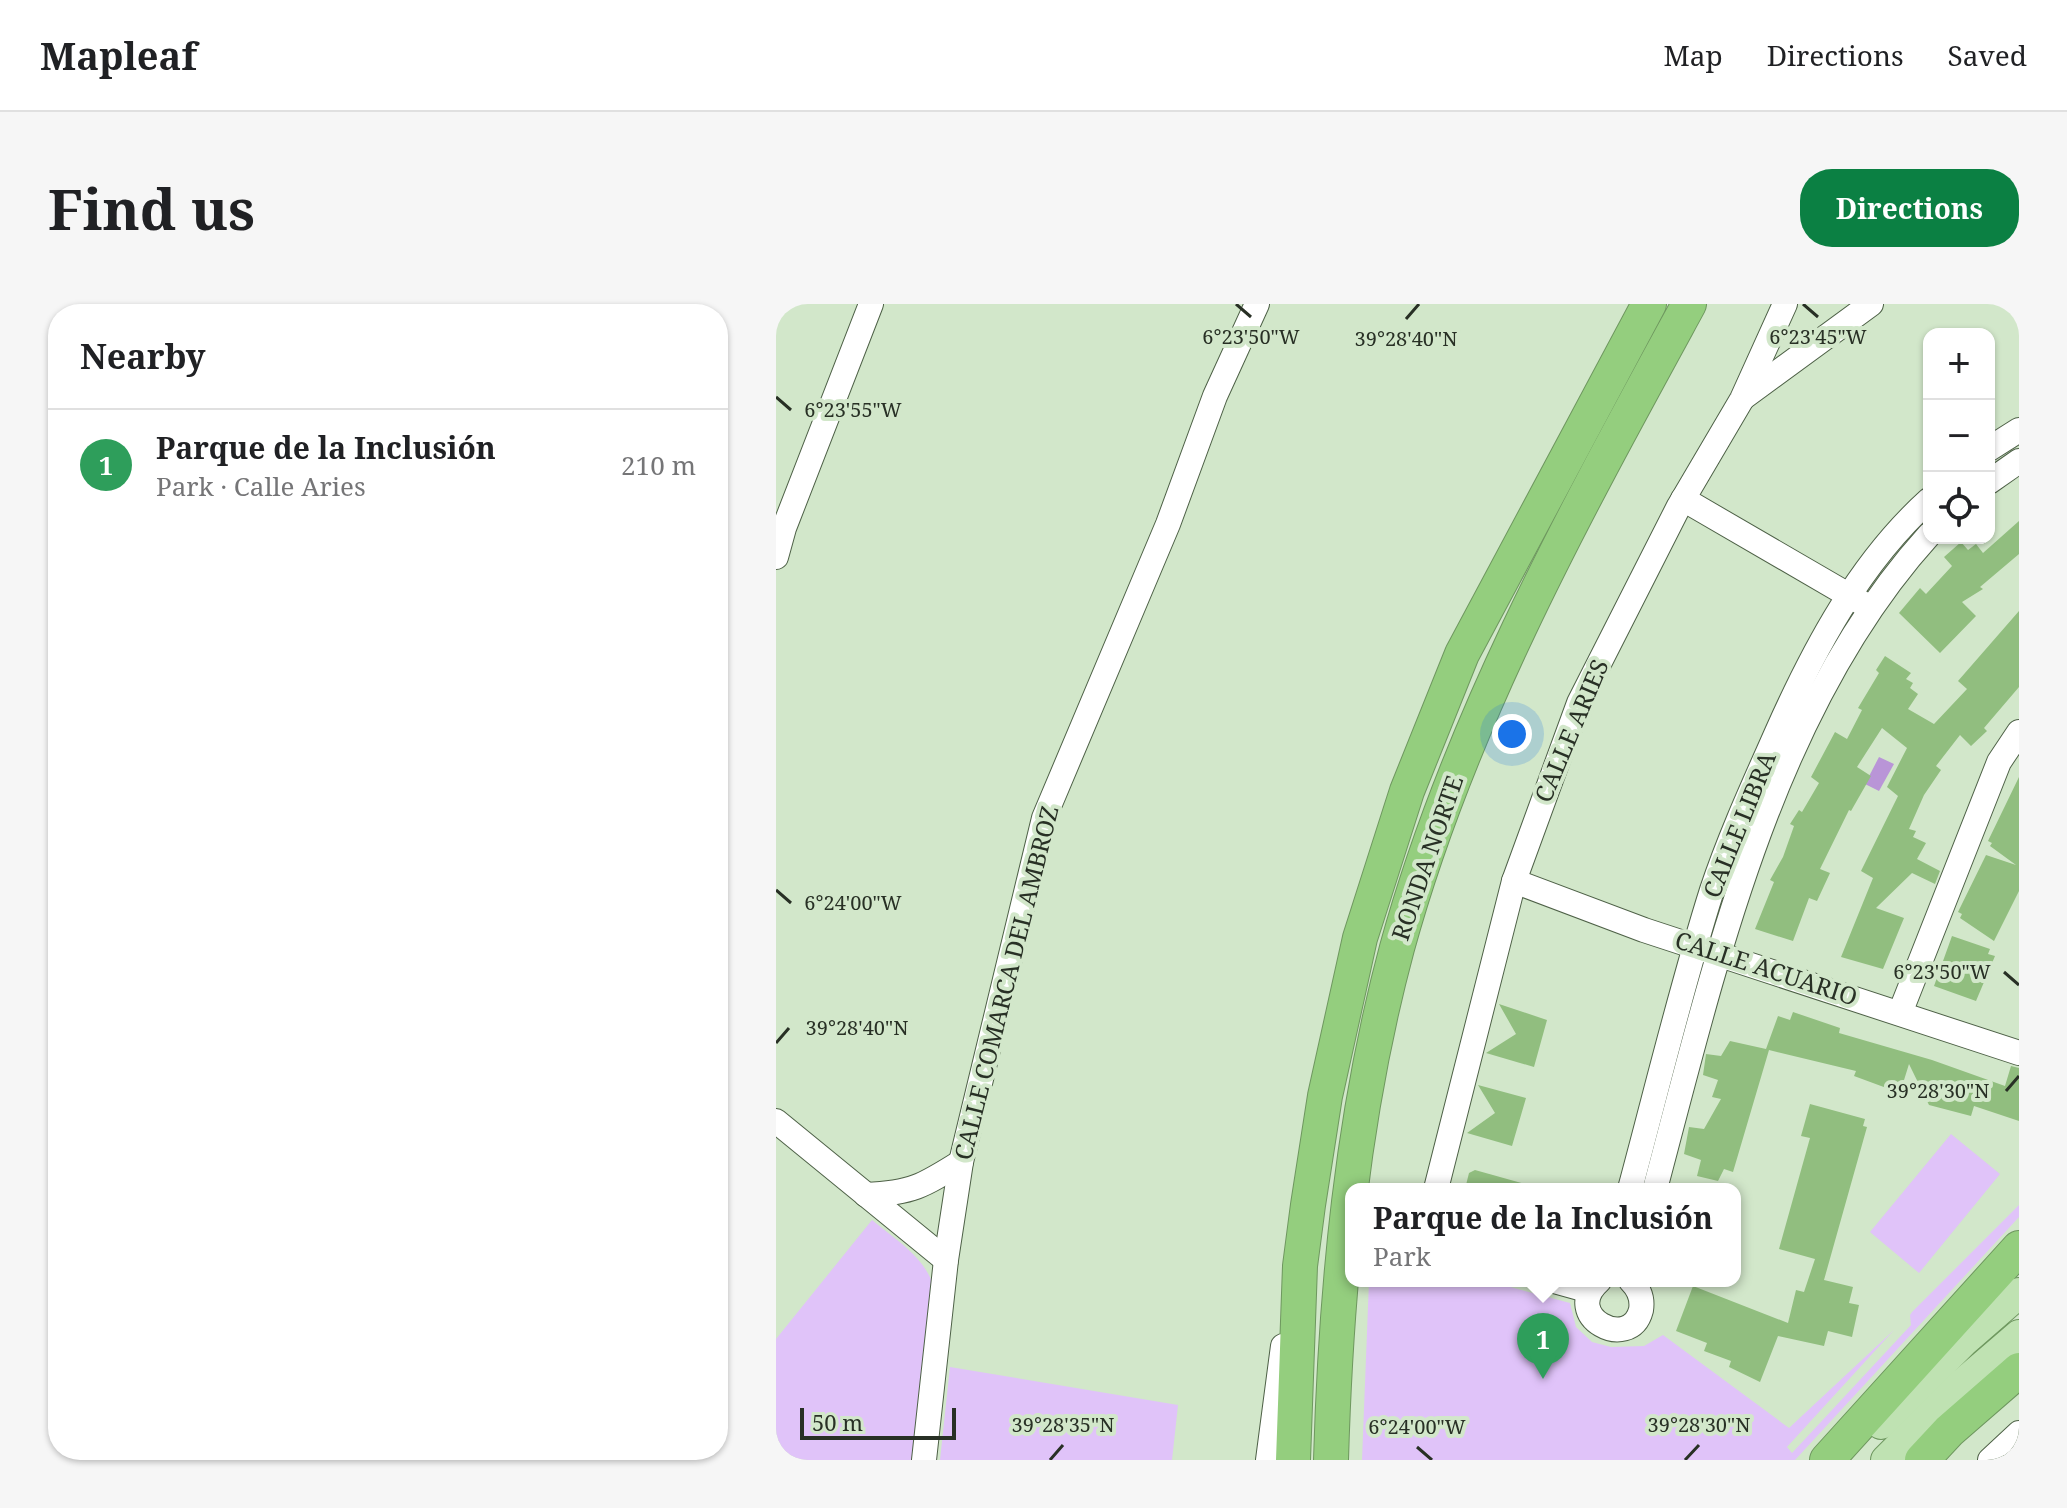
<!DOCTYPE html>
<html lang="en">
<head>
<meta charset="utf-8">
<style>
  :root { --surface:#fff; --page:#f6f6f6; --text:#202124; --muted:#757577; --line:#e0e0e0; --accent:#0b8043 }
  body { margin:0; font-family:"Noto Serif",serif; background:var(--page); color:var(--text) }
  .controls { position:absolute; right:24px; top:24px; display:grid; overflow:hidden; border-radius:16px; box-shadow:0 2px 6px #0004 }
  .controls button { width:72px; height:72px; display:grid; place-items:center; padding:0; border:0; border-bottom:2px solid var(--line); background:var(--surface); color:var(--text); font:40px sans-serif }
  .scale { position:absolute; left:24px; bottom:20px; width:156px; box-sizing:border-box; padding-left:8px; border:4px solid #283025; border-top:0; font-size:22px; line-height:28px; white-space:nowrap; color:#283025; -webkit-text-stroke:6px #d2e7ca; paint-order:stroke }
  .you { position:absolute; left:736px; top:430px; width:28px; height:28px; margin:-20px; border:6px solid #fff; border-radius:50%; background:#1a73e8; box-shadow:0 0 0 12px #1a73e833 }
  .badge { display:grid; place-items:center; width:52px; height:52px; border-radius:50%; background:var(--accent); color:#fff; font-size:26px; font-weight:700 }
  .pin { position:absolute; translate:-50% -66px; filter:drop-shadow(0 2px 4px #0008) }
  .pin::after { content:''; position:absolute; top:42px; width:28px; height:24px; background:inherit; clip-path:polygon(0 0,100% 0,50% 100%) }
  .popup { position:absolute; left:569px; top:879px; width:396px; height:104px; box-sizing:border-box; display:grid; place-content:center; border-radius:16px; background:var(--surface); filter:drop-shadow(0 2px 6px #0005); font-size:26px; white-space:nowrap; color:var(--muted) }
  .popup b { font-size:30px; color:var(--text) }
  .popup::after { content:''; position:absolute; left:50%; top:100%; margin-left:-16px; border:16px solid transparent; border-top-color:var(--surface) }
  .list { margin:0; padding:0; list-style:none }
  h2 { display:flex; justify-content:space-between; align-items:center; height:104px; margin:0; padding:0 32px; font-size:34px }
  h2 small { font-size:26px; font-weight:400; color:var(--muted) }
  .list li { display:grid; grid-template-columns:52px 1fr auto; gap:24px; align-items:center; box-sizing:border-box; height:112px; padding:0 32px; border-top:2px solid var(--line) }
  .list b { display:block; font-size:30px; white-space:nowrap }
  .list p { margin:0; font-size:26px; white-space:nowrap; color:var(--muted) }
  .list em { font-size:26px; font-style:normal; color:var(--muted) }
  .icon { flex:none; width:44px; height:44px; fill:none; stroke:currentColor; stroke-width:2; stroke-linecap:round; stroke-linejoin:round }
  .map { position:relative; flex:none; width:1243px; height:1156px; overflow:hidden; border-radius:32px }
  header { display:flex; align-items:center; gap:48px; box-sizing:border-box; height:112px; padding:0 40px; background:var(--surface); border-bottom:2px solid var(--line) }
  header strong { font-size:38px }
  nav { display:flex; gap:44px; margin-inline-start:auto; font-size:28px }
  .intro { display:flex; align-items:center; justify-content:space-between; box-sizing:border-box; height:192px; padding:0 48px }
  h1 { margin:0; font-size:56px }
  .button { padding:20px 36px; border-radius:32px; background:var(--accent); color:#fff; font-size:28px; font-weight:700 }
  main { display:flex; gap:48px; padding:0 48px }
  aside { flex:1; background:var(--surface); border-radius:32px; box-shadow:0 2px 6px #0004 }
  .map>svg:first-child { display:block }
  .green { fill:#e0c3f9 }
  .water { fill:#b995d7 }
  .building { fill:#91be7f }
  .lines { fill:none; stroke-linecap:round; stroke-linejoin:round }
  .minor-casing { stroke:#4e6147; stroke-width:26 }
  .major-casing { stroke:#6e975f; stroke-width:32 }
  .highway-casing { stroke:#6e975f; stroke-width:36 }
  .minor { stroke:#fff; stroke-width:24 }
  .major { stroke:#bfe2b2; stroke-width:30 }
  .highway { stroke:#94ce7e; stroke-width:34 }
  .ticks { fill:none; stroke:#283025; stroke-width:3 }
  .labels { text-anchor:middle; stroke-width:8; stroke-linejoin:round; paint-order:stroke }
  .street-label { font-size:24px; fill:#283025; stroke:#d2e7ca }
  .ticks-label { font-size:20px; text-anchor:middle; fill:#283025; stroke:#d2e7ca; stroke-width:8; stroke-linejoin:round; paint-order:stroke }
</style>
</head>
<body>
<header>
<strong>Mapleaf</strong>
<nav><a>Map</a><a>Directions</a><a>Saved</a></nav>
</header>
<div class="intro"><h1>Find us</h1><a class="button">Directions</a></div>
<main>
<aside>
<h2>Nearby<small></small></h2>
<ul class="list">
<li><span class="badge" style="background:#2e9e5b">1</span><div><b>Parque de la Inclusión</b><p>Park · Calle Aries</p></div><em>210 m</em></li>
</ul>
</aside>
<div class="map">
<svg width="1243" height="1156" viewBox="0 0 1243 1156">
  <rect width="100%" height="100%" fill="#d2e7ca"/>
  <g class="green">
    <path d="M1175,830l49,40 -81,99 -49,-41z"/>
    <path d="M1243,901v12l-224,243h-433l7,-179h119l82,22 6,24 16,15 19,5 33,-1 19,-11 126,93 105,-98 -107,117 5,6 119,-128 -1,-10 2,-3z"/>
    <path d="M96,916c25,21 57,39 63,73l-17,167h-142v-121z"/>
    <path d="M174,1063l228,38 -6,55h-232z"/>
  </g>
  <path class="water" d="M1103,453l15,7 -15,27 -14,-7z"/>
  <g class="building">
    <path d="M1243,217v33l-39,33 3,2 -21,13 14,14 -36,37 -41,-40 21,-25 6,6 26,-28 -8,-9 17,-15 7,8 8,-6 7,9z"/>
    <path d="M1243,307v76l-35,41 3,3 -16,15 -11,-11 -24,31 5,4 -17,25 -15,34 7,2 -3,6 13,6 -9,16 23,12 -5,13 -23,-11 -36,35 28,10 -21,51 -42,-12 32,-79 -12,-7 37,-75 -11,-9 20,-39 -25,-20 -25,39 14,9 -20,35 -2,-1 -29,59 10,4 -13,28 -8,-3 -16,43 -38,-12 19,-47 -4,-2 13,-23 11,-31 -4,-2 9,-14 3,2 17,-29 -8,-6 24,-45 12,7 15,-29 -4,-2 21,-35 -3,-3 9,-14 26,17 -5,6 7,4 -3,5 8,6 -10,15 26,15 33,-35 -9,-8z"/>
    <path d="M1243,473v114l-25,50 -34,-23 2,-4 -4,-2 28,-57 30,10 -26,-19 2,-3 -4,-2z"/>
    <path d="M1176,632l38,13 -2,5 7,2 -19,45 -42,-15z"/>
    <path d="M723,700l48,16 -13,47 -48,-14 30,-19z"/>
    <path d="M1017,708l47,16 -1,5 93,27 73,26 6,-20 8,2v53l-45,-15 -3,10 -42,-11 -20,-41 -9,29 -46,-17 2,-5 -87,-21 -36,122 -9,-3 -6,12 -21,-5 4,-16 -17,-6 5,-27 15,2 17,-30 -9,-2 6,-17 -15,-5 3,-21 15,2 9,-15 36,8 12,-33 12,4z"/>
    <path d="M702,781l48,13 -14,48 -45,-13 28,-20z"/>
    <path d="M1034,800l55,15 -2,7 4,1 -43,153 29,7 -4,16 10,2 -7,32 -24,-6 -4,15 -46,-10 -18,46 -31,-15 2,-6 -27,-10 3,-8 -31,-12 17,-45 95,37 8,-33 8,2 11,-33 -36,-10 31,-111 -9,-2z"/>
    <path d="M699,866l50,14 -1,5h-59l4,-16z"/>
  </g>
  <g class="lines">
    <g class="minor-casing">
      <g id="minor">
        <path d="M968,93l127,-93"/>
        <path d="M1213,145l30,-19"/>
        <path d="M1213,178l30,-21"/>
        <path d="M907,195l179,104"/>
        <path d="M0,253l8,-29 87,-224"/>
        <path d="M738,577l130,49 375,123"/>
        <path d="M1124,709l99,-251 20,-30"/>
        <path d="M0,817l170,139"/>
        <path d="M660,885l78,-308 65,-178 100,-197 63,-107 43,-95"/>
        <path d="M854,885c27,-100 51,-201 82,-299 18,-54 42,-106 65,-158 37,-83 83,-170 152,-232"/>
        <path d="M879,885c59,-221 116,-480 274,-654"/>
        <path d="M90,891c46,-2 57,-9 95,-33"/>
        <path d="M778,977l36,10"/>
        <path d="M823,977c-39,35 31,72 42,29 2,-12 -2,-21 -10,-29"/>
        <path d="M148,1156l22,-200 15,-98 83,-344 124,-294 47,-128 42,-92"/>
        <path d="M492,1156l15,-114"/>
        <path d="M1214,1156l29,-27"/>
        <path d="M1239,1156l4,-2"/>
      </g>
    </g>
    <g class="major-casing">
      <g id="major">
        <path d="M1105,1120l83,-83 55,-48"/>
        <path d="M1110,1156l76,-76 57,-49"/>
      </g>
    </g>
    <g class="highway-casing">
      <g id="highway">
        <path d="M517,1156l7,-194 8,-61 17,-109 35,-158 47,-147 55,-137 187,-350"/>
        <path d="M555,1156c5,-172 21,-345 66,-512 63,-229 179,-437 292,-644"/>
        <path d="M1051,1156l192,-212"/>
        <path d="M1146,1156l27,-29 70,-61"/>
      </g>
    </g>
    <use href="#minor" class="minor"/>
    <use href="#major" class="major"/>
    <use href="#highway" class="highway"/>
  </g>
  <path class="ticks" d="M460,0l15,13M1027,0l15,13M630,15l13,-15M0,93l15,13M0,586l15,13M1228,668l15,13M0,739l13,-15M1230,787l13,-15M641,1143l15,13M274,1156l13,-15M909,1156l14,-15"/>
  <g class="labels">
    <g class="street-label">
      <text transform="translate(796 427) rotate(-67)" y="8">CALLE ARIES</text>
      <text transform="translate(964 521) rotate(-68)" y="8">CALLE LIBRA</text>
      <text transform="translate(652 554) rotate(-71)" y="8">RONDA NORTE</text>
      <text transform="translate(990 665) rotate(18)" y="8">CALLE ACUARIO</text>
      <text transform="translate(231 679) rotate(-76)" y="8">CALLE COMARCA DEL AMBROZ</text>
    </g>
  </g>
  <g class="ticks-label">
    <text x="475" y="40">6°23'50"W</text>
    <text x="1042" y="40">6°23'45"W</text>
    <text x="630" y="42">39°28'40"N</text>
    <text x="77" y="113">6°23'55"W</text>
    <text x="77" y="606">6°24'00"W</text>
    <text x="1166" y="675">6°23'50"W</text>
    <text x="81" y="731">39°28'40"N</text>
    <text x="1162" y="794">39°28'30"N</text>
    <text x="287" y="1128">39°28'35"N</text>
    <text x="923" y="1128">39°28'30"N</text>
    <text x="641" y="1130">6°24'00"W</text>
  </g>
</svg>
<div class="controls">
<button>+</button>
<button>−</button>
<button><svg class="icon" aria-label="locate" viewBox="0 0 24 24"><circle cx="12" cy="12" r="6"/><path d="M12 2v4M12 18v4M2 12h4M18 12h4"/></svg></button>
</div>
<div class="scale">50 m</div>
<div class="you"></div>
<div class="pin badge" style="left:767px;top:1075px;background:#2e9e5b">1</div>
<div class="popup"><b>Parque de la Inclusión</b>Park</div>
</div>
</main>
</body>
</html>
